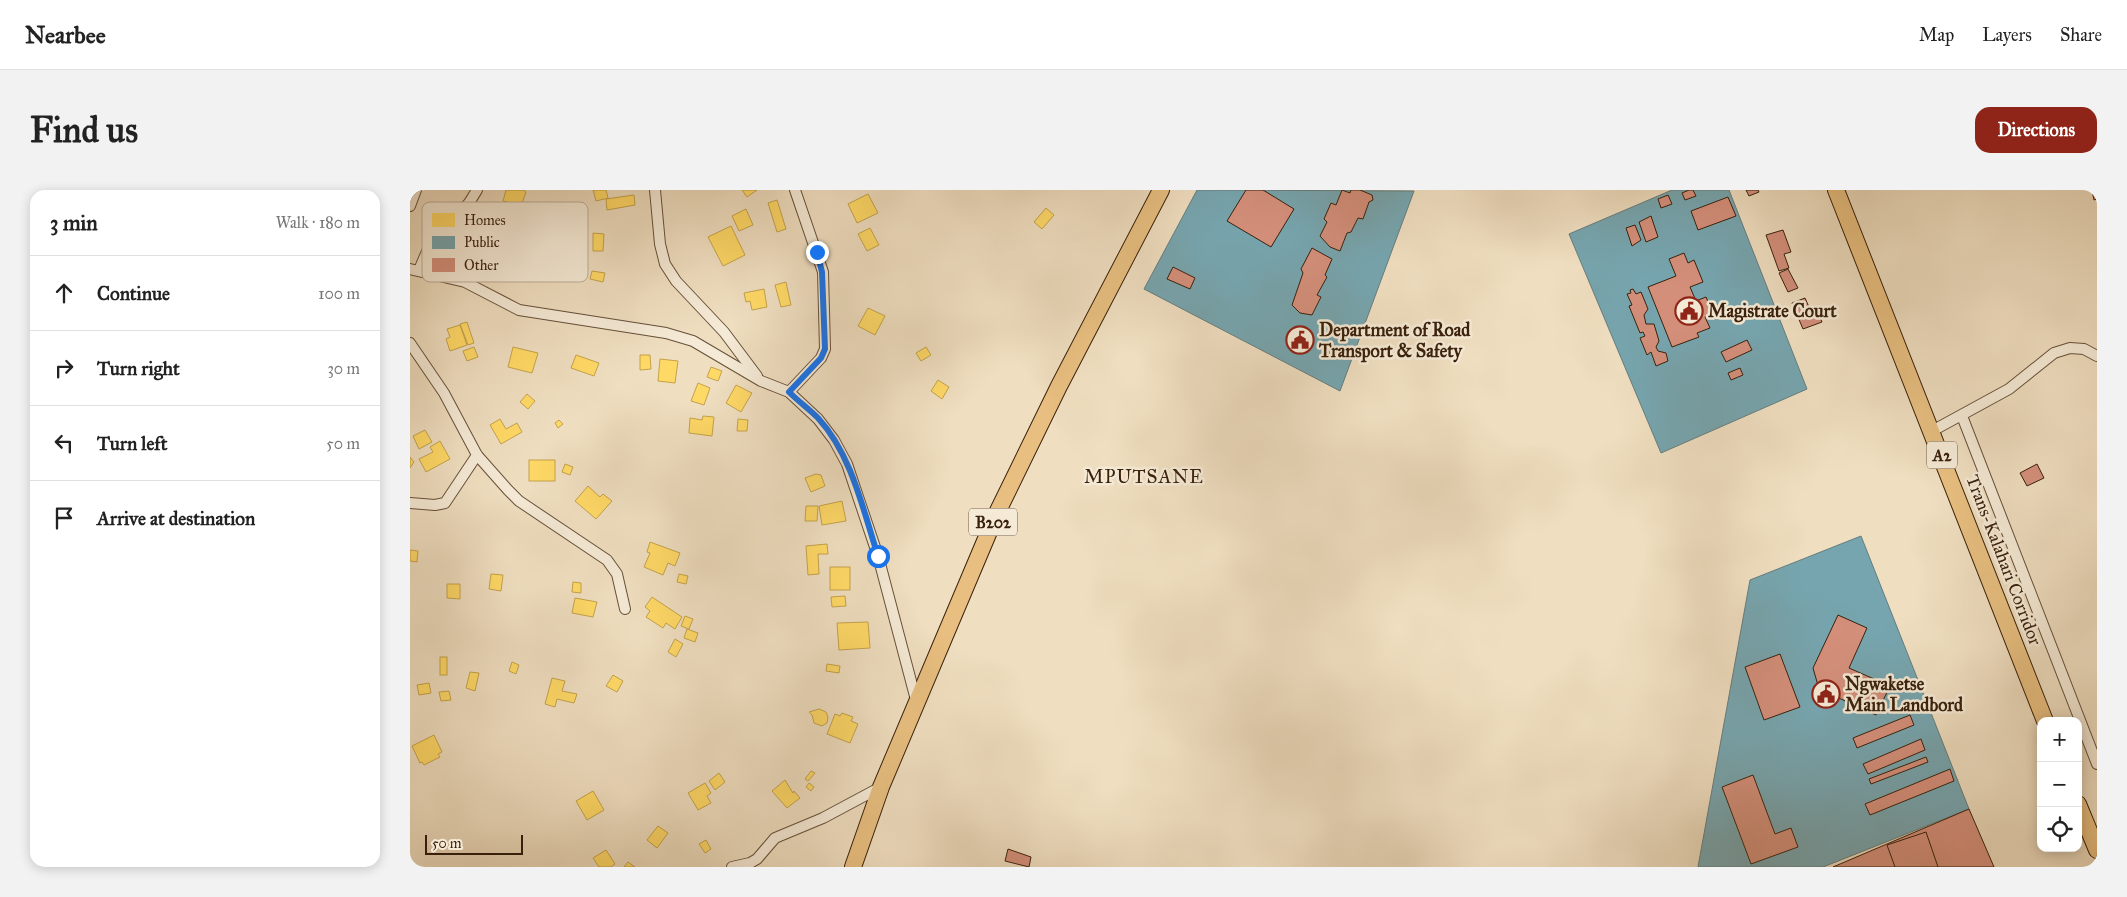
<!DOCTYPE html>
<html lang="en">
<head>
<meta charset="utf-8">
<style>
  :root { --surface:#fff; --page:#f2f2f2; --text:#222; --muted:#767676; --line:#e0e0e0; --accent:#8f2418 }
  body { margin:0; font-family:"IM FELL Great Primer",serif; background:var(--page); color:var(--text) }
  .controls { position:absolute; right:15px; bottom:15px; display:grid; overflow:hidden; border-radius:10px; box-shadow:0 2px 12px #0003 }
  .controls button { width:45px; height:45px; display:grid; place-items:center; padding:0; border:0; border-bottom:1px solid var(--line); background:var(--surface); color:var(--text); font:25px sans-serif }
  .scale { position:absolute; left:15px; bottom:12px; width:98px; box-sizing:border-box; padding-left:5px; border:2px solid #39200c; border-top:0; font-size:14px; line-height:18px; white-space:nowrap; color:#39200c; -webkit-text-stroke:4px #f5ead6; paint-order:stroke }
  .stop { position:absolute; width:15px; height:15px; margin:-11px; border:4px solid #1a73e8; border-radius:50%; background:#fff }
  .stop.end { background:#1a73e8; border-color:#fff; box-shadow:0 1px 5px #0008 }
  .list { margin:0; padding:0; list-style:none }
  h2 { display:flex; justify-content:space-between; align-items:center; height:65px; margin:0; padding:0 20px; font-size:21px }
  h2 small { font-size:16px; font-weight:400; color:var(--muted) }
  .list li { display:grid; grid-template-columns:32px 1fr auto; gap:15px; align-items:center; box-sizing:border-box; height:75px; padding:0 20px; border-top:1px solid var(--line) }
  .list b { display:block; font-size:19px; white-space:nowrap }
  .list em { font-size:16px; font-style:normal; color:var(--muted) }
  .icon { flex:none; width:28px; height:28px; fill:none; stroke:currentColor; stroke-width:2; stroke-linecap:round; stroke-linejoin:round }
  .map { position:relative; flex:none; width:1687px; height:677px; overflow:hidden; border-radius:15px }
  header { display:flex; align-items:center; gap:30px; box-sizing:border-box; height:70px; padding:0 25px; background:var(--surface); border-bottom:1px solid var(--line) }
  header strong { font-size:24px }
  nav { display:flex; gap:28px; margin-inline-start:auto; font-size:18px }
  .intro { display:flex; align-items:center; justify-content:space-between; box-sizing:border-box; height:120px; padding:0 30px }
  h1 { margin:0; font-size:35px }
  .button { padding:12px 22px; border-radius:15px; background:var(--accent); color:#fff; font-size:18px; font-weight:700 }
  main { display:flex; gap:30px; padding:0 30px }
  aside { flex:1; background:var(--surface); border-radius:15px; box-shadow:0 2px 12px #0003 }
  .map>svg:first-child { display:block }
  .homes { fill:#ffd966; stroke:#c4a24b }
  .public { fill:#76a5af; stroke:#647d7e }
  .building { fill:#d48f7b; stroke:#39200c }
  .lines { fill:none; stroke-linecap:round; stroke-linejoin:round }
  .minor-casing { stroke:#665039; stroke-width:12 }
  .primary-casing { stroke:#39200c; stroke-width:18 }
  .trunk-casing { stroke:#39200c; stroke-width:18 }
  .minor { stroke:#f5ead6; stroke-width:10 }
  .primary { stroke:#e8bf80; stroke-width:16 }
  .trunk { stroke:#e8bf80; stroke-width:16 }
  .route { stroke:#1a73e8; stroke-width:6 }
  .labels { text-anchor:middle; stroke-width:5; stroke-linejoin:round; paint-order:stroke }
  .shield { fill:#f5ead6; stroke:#715d49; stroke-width:1 }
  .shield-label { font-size:16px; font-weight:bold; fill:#39200c }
  .poi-label { font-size:18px; font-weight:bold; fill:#39200c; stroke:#f5ead6; text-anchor:start }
  .street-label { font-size:18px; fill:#39200c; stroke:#f5ead6 }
  .neighbourhood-label { font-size:19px; letter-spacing:1px; fill:#39200c; stroke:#f5ead6 }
  .key { fill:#f5ead6; stroke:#bdad99; stroke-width:1 }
  .key-label { font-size:14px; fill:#39200c }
</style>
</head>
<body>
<header>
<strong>Nearbee</strong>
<nav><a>Map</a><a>Layers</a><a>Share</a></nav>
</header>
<div class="intro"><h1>Find us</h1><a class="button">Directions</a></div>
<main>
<aside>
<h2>3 min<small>Walk · 180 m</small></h2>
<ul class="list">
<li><svg class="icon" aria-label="ahead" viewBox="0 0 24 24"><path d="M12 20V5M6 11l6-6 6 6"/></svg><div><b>Continue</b></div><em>100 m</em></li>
<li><svg class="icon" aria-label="right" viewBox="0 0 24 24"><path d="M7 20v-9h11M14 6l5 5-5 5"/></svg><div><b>Turn right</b></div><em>30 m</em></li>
<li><svg class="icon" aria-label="left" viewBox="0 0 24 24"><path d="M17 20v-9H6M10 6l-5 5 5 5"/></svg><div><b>Turn left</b></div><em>50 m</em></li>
<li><svg class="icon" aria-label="arrive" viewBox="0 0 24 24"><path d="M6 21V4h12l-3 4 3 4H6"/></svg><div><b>Arrive at destination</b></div></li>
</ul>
</aside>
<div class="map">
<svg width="1687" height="677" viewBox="0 0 1687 677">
  <rect width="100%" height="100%" fill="#efdec0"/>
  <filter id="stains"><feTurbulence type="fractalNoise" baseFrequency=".004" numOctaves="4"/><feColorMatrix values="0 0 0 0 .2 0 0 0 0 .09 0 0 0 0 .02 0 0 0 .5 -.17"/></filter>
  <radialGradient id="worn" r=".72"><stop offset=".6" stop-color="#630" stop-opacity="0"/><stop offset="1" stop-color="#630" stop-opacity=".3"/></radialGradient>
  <g class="homes">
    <path d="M96,0h18l2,2 -5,14 -18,-5z"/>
    <path d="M183,0h13l2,8 -12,3z"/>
    <path d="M332,0h15l-10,7z"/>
    <path d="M458,4l10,19 -21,10 -9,-19z"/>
    <path d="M224,5l1,10 -28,5 -1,-11z"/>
    <path d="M367,10l9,29 -9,3 -9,-29z"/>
    <path d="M636,18l8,7 -12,14 -8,-7z"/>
    <path d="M336,19l7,16 -14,6 -7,-15z"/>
    <path d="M321,36l14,29 -22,11 -15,-29z"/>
    <path d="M460,38l9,17 -12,6 -9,-17z"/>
    <path d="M183,43l11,1 -1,17h-10z"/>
    <path d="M182,81l13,2 -2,9 -13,-3z"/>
    <path d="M376,92l5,23 -10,2 -6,-22z"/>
    <path d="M354,99l3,18 -15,3 -2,-9 -4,1 -2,-9z"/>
    <path d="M458,118l17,8 -10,19 -17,-9z"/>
    <path d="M57,132l7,21 -6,2 -8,-21z"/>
    <path d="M50,135l7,20 -17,6 -4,-12 4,-2 -3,-8z"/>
    <path d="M64,157l4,10 -11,4 -4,-10z"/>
    <path d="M103,157l25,6 -6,20 -24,-6z"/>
    <path d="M516,157l5,8 -10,6 -5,-8z"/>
    <path d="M166,165l23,8 -5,13 -23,-8z"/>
    <path d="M230,165h10l1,14 -11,1z"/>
    <path d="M250,169l18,2 -3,22 -17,-2z"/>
    <path d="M301,177l11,4 -4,10 -11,-4z"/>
    <path d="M528,190l11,7 -7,12 -11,-8z"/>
    <path d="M288,193l12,5 -6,17 -13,-4z"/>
    <path d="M326,195l16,8 -11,19 -15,-9z"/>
    <path d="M117,204l8,7 -7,8 -8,-7z"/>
    <path d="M293,226l11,1 -2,19 -23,-3 1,-15 12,2z"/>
    <path d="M90,229l6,10 11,-6 5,9 -21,12 -11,-19z"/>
    <path d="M328,229l10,1 -1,11h-10z"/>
    <path d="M149,230l4,4 -5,4 -3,-5z"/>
    <path d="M15,240l7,12 -13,7 -6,-13z"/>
    <path d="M30,251l10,18 -24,13 -7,-13 14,-7 -3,-5z"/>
    <path d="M0,267l4,5 -4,6z"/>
    <rect x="119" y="270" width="26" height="21"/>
    <path d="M155,274l8,3 -3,8 -8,-3z"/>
    <path d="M406,284l5,1 4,11 -14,6 -6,-14z"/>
    <path d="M178,296l12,11 3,-3 9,7 -16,18 -21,-18z"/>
    <path d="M432,311l4,20 -24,4 -3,-19z"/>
    <path d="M396,316h12l-1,15h-12z"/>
    <path d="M240,352l30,11 -5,13 -7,-3 -5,12 -19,-8 6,-14 -3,-1z"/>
    <path d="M417,354l1,10h-10l1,20 -11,1 -2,-29z"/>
    <path d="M0,360l8,1 -1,11 -7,-1z"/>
    <rect x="420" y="377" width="20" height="23"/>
    <path d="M81,384l12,1 -2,16 -12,-2z"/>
    <path d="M269,384l9,2 -2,8 -9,-2z"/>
    <path d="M163,392l8,1v10l-9,-1z"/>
    <path d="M37,394h13v15l-13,-1z"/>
    <path d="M435,406l1,10 -14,1 -1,-10z"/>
    <path d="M242,407l30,20 -7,12 -9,-6 -3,5 -17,-11 4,-6 -5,-4z"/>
    <path d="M165,408l22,4 -4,15 -21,-4z"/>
    <path d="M275,426l8,3 -4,10 -8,-3z"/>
    <path d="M458,432l2,26 -31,2 -2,-27z"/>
    <path d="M277,439l11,4 -3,9 -11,-4z"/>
    <path d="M265,449l8,5 -7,13 -8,-5z"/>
    <rect x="30" y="467" width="7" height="18"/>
    <path d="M102,472l7,3 -3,9 -7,-3z"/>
    <path d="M417,474l13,2 -1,7 -13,-2z"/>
    <path d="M60,482l9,1 -4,18 -9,-3z"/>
    <path d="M203,485l10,6 -6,11 -11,-6z"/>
    <path d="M142,488l13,3 -3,10 15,3 -3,9 -17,-4 -2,8 -10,-3z"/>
    <path d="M19,493l2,10 -12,2 -2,-10z"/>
    <path d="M39,501l2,9 -10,1 -2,-9z"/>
    <path d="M409,519l7,3 2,5 -1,6 -5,3 -8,-3 -2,-8 -3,-3z"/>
    <path d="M432,523l11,4 -2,4 7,3 -8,19 -23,-9 8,-20 5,2z"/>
    <path d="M24,545l8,17 -4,2 2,3 -16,8 -2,-3 -2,1 -8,-17z"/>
    <path d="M401,581l4,2 -7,8 -3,-2z"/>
    <path d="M309,583l6,9 -10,8 -6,-9z"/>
    <path d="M375,590l8,13 1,-2 6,7 -13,10 -15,-17z"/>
    <path d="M295,593l6,10 -4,3 4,7 -13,7 -10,-17z"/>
    <path d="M399,593l5,4 -3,4 -5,-4z"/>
    <path d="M183,601l11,19 -17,10 -11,-19z"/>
    <path d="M248,636l10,7 -11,15 -10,-8z"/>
    <path d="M296,650l5,9 -6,4 -6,-9z"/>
    <path d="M196,660l9,14 -4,3h-12l-6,-9z"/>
    <path d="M218,672l7,5h-11z"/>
  </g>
  <g class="public">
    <path d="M787,0l217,1 -74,200 -196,-102z"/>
    <path d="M1262,0h57l78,199 -146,64 -92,-219z"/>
    <path d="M1451,346l108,273 -146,58h-125l52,-287z"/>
  </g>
  <g class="building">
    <path d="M836,0h17l31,19 -23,38 -44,-26z"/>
    <path d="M932,0l8,3 1,-3h9l12,5 1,5 -4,2 -6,17 -5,-1 -7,14 -4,1 -7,18 -10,-4 -10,-11 7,-14 -3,-3 7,-16 5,2z"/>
    <path d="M1279,0h4l3,6 -11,4 -3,-7z"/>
    <path d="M1336,0h12l1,2 -10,4z"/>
    <path d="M1687,0v9l-3,1 -2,-9z"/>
    <path d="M1258,5l4,9 -11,4 -3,-9z"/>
    <path d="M1318,7l8,19 -38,14 -7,-19z"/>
    <path d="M1241,26l7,21 -12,5 -7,-20z"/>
    <path d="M1225,35l6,15 -9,6 -6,-18z"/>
    <path d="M1373,40l8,22 -7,2 5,14 -10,3 -13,-36z"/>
    <path d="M902,58l20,11 -7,16 2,2 -10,18 4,2 -9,18 -12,-2 -8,-8 11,-32 -2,-4z"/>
    <path d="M1274,63l4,10 6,-3 9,22 -13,5 6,14 10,-4 7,17 -8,3 5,11 -13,5 2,4 -27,10 -24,-60 28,-11 -7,-17z"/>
    <path d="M763,77l22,11 -5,11 -23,-10z"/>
    <path d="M1378,79l10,19 -10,4 -9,-19z"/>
    <path d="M1223,99l3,5 5,-2 7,17 -4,6 2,9h8l5,17 -3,6 2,4 8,2 2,8 -12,5 -5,-14 -4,3 -7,-17 5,-2 -2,-4 -3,1 -11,-27 3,-1 -5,-11 4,-1 -1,-3z"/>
    <path d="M1395,108l7,16 6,-2 4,10 -19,7 -11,-26z"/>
    <path d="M1337,150l5,10 -26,12 -5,-10z"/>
    <path d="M1330,178l3,7 -12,5 -3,-7z"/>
    <path d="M1627,274l7,14 -17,8 -7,-13z"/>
    <path d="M1428,425l29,13 -18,40 41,18 -14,29 -57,-26 -6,-21z"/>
    <path d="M1370,464l20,53 -36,13 -19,-53z"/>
    <path d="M1500,525l4,10 -57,23 -4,-10z"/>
    <path d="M1511,549l4,11 -57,24 -5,-10z"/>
    <path d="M1516,567l2,5 -57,22 -2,-5z"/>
    <path d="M1540,579l4,12 -84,34 -5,-11z"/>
    <path d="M1343,585l22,59 16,-6 7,19 -47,17 -29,-77z"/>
    <path d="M1559,619l25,58h-161z"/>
    <path d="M1516,642l12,35h-43l-8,-22z"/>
    <path d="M598,659l23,8 -2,10 -24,-6z"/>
  </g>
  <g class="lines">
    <g class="minor-casing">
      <g id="minor">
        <path d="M245,0l5,54 5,20 11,17 48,51 33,44"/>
        <path d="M0,16l6,-16"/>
        <path d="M0,79l55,13 54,28 147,23 27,8 68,40 28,11 29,27 16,21 13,24 31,92 38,144"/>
        <path d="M9,80l12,-28 38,-39 8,-13"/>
        <path d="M0,153l34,50 33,62 31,35 11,11 88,59 10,14 8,35"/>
        <path d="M379,202l32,-34 4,-9 -2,-77 -28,-82"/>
        <path d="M1552,226l135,348"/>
        <path d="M1522,241l77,-42 45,-36 16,-5 14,1 13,7"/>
        <path d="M0,313l25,2 10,-2 32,-48"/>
        <path d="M322,677l18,-4 7,-4 18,-21 48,-20 58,-31"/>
      </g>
    </g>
    <g class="primary-casing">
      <path id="primary" d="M443,677l28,-80 115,-272 63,-129 102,-196"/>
    </g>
    <g class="trunk-casing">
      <g id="trunk">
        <path d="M1426,0l209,531"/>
        <path d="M1668,614l19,46"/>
      </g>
    </g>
    <use href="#minor" class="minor"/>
    <use href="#primary" class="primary"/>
    <use href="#trunk" class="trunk"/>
  </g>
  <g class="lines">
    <path class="route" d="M407,62l5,20 3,77 -4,9 -32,34c9,9 20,17 29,26 34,37 45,92 60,138"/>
  </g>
  <defs>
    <g id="civic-ring" transform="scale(1.4375)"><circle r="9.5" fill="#f5ead6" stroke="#8f2418" stroke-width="1.5"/><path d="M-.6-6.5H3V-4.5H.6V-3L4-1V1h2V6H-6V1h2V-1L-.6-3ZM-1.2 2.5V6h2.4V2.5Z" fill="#8f2418"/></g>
  </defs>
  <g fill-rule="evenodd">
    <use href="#civic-ring" x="1279" y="121"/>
    <use href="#civic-ring" x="890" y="150"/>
    <use href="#civic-ring" x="1416" y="504"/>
  </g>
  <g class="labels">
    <g class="shield">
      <rect x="1517" y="251.5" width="30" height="27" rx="4"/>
      <rect x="559" y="318.5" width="48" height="27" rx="4"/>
    </g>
    <g class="shield-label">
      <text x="1532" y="271">A2</text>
      <text x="583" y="338">B202</text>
    </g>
    <g class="poi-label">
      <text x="1298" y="127">Magistrate Court</text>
      <text x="909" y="146">Department of Road<tspan x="909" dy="21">Transport &amp; Safety</tspan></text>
      <text x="1435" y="500">Ngwaketse<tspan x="1435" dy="21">Main Landbord</tspan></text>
    </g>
    <g class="street-label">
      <text transform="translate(1594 370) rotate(69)" y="6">Trans-Kalahari Corridor</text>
    </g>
    <g class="neighbourhood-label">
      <text x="734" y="293">MPUTSANE</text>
    </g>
  </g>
  <rect x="12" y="12" width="166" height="80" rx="8" class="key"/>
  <rect x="22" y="23" width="23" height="14" fill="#ffd966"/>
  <rect x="22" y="46" width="23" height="13" fill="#76a5af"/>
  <rect x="22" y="68" width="23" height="14" fill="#d48f7b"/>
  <g class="key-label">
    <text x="54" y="35">Homes</text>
    <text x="54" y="57">Public</text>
    <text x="54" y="80">Other</text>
  </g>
  <rect width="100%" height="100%" filter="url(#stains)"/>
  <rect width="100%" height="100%" fill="url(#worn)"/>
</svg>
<div class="controls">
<button>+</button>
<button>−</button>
<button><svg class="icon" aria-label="locate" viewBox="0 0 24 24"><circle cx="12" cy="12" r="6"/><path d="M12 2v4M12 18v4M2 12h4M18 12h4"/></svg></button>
</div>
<div class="scale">50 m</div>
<div class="stop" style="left:468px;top:366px"></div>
<div class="stop end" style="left:407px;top:62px"></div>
</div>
</main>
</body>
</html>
